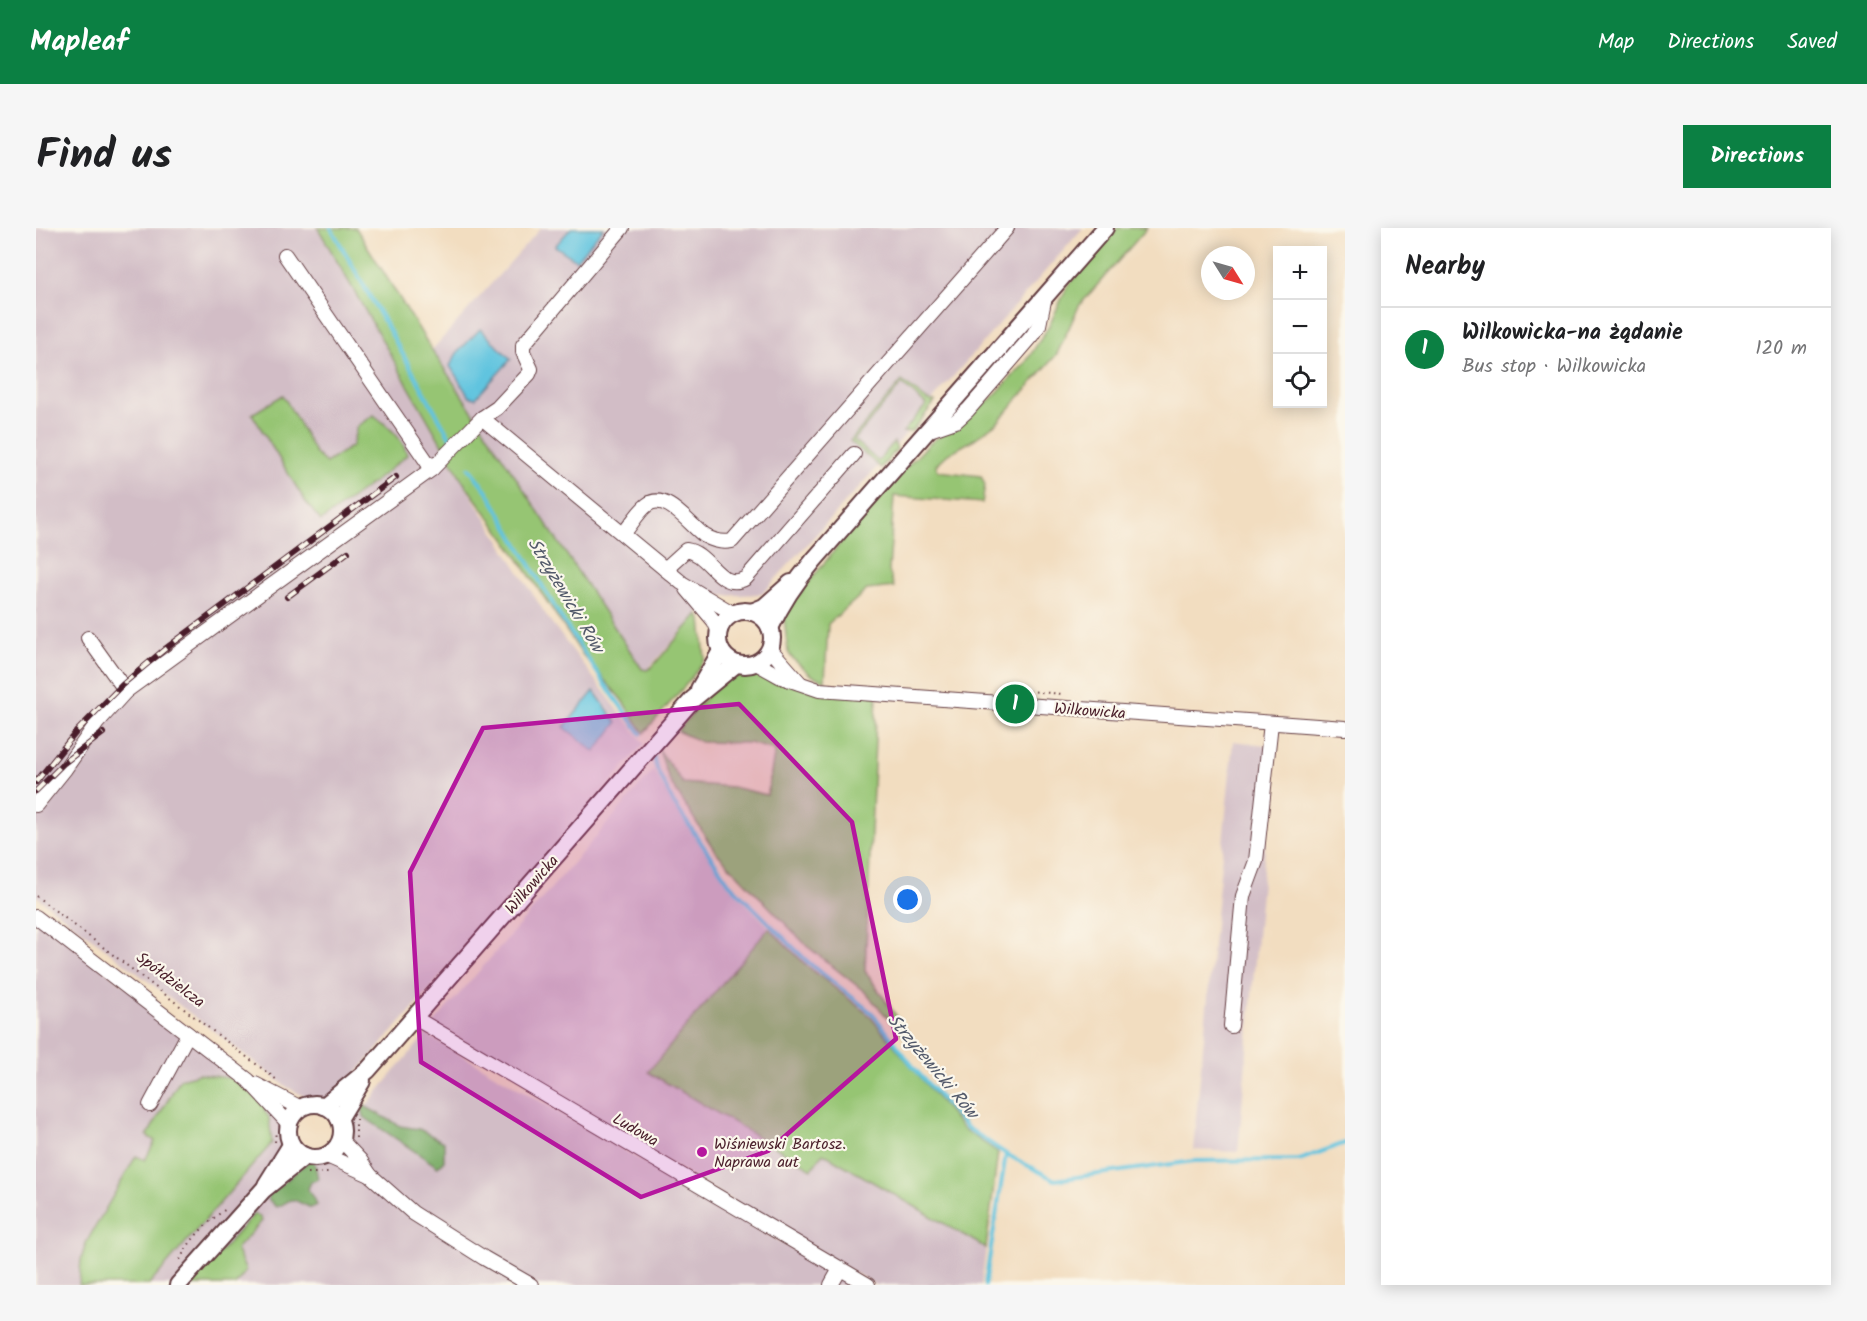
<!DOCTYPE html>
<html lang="en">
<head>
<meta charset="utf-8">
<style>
  :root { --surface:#fff; --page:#f6f6f6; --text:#202124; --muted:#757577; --line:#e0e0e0; --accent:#0b8043 }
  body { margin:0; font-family:Kalam,sans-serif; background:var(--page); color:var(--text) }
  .controls { position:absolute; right:18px; top:18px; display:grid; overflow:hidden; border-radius:0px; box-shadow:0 3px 15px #0003 }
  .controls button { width:54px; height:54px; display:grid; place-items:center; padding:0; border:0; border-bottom:2px solid var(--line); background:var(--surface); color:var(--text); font:30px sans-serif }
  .compass { position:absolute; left:1165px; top:18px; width:54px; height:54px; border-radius:50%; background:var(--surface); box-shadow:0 3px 15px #0003; rotate:127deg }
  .you { position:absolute; left:872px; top:672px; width:21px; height:21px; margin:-15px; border:4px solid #fff; border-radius:50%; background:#1a73e8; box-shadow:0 0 0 9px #1a73e833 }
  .badge { display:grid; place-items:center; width:39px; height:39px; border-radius:50%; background:var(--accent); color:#fff; font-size:20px; font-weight:700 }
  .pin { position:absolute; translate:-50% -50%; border:3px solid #fff; box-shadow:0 2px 6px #0006 }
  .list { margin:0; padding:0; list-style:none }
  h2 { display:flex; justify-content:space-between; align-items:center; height:78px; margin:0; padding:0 24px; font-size:26px }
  h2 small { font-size:20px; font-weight:400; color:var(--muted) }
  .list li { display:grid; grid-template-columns:39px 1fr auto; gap:18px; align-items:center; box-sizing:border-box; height:84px; padding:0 24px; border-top:2px solid var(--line) }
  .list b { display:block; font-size:22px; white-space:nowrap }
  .list p { margin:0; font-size:20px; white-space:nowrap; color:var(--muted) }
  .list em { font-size:20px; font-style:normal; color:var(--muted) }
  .icon { flex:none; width:33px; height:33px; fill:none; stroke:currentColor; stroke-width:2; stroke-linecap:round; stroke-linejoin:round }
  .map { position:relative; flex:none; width:1309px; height:1057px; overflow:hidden; border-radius:0px }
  header { display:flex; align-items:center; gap:36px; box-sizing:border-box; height:84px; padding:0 30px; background:var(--accent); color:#fff }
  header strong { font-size:28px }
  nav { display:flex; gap:33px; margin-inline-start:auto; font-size:21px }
  .intro { display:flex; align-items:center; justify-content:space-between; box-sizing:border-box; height:144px; padding:0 36px }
  h1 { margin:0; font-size:42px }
  .button { padding:15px 27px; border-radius:0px; background:var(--accent); color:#fff; font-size:21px; font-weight:700 }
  main { display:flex; gap:36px; padding:0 36px }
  aside { flex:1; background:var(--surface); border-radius:0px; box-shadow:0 3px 15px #0003 }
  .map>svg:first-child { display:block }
  .industrial { fill:#d2bdc6 }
  .green { fill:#96c573; stroke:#70724f; stroke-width:1.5 }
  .forest { fill:#78aa65; stroke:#616448; stroke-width:1.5 }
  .water { fill:#61c4df; stroke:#567285; stroke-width:1.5 }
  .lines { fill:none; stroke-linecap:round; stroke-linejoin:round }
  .stream { stroke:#61c4df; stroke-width:4 }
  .minor-casing { stroke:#633c41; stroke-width:16 }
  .major-casing { stroke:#633c41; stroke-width:20 }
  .path { stroke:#633c41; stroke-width:2; stroke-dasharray:1.5 4.5; stroke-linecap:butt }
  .minor { stroke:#fff; stroke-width:14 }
  .major { stroke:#fff; stroke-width:16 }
  .rail-casing { stroke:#4a1f2b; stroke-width:6 }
  .rail { stroke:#fbf7ec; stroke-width:4; stroke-dasharray:11; stroke-linecap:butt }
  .marked { fill:#b5179e; fill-opacity:0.2; stroke:#b5179e; stroke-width:4.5; stroke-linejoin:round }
  .poi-dot { fill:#b5179e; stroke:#fbf7ec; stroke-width:2 }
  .labels { text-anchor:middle; stroke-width:4.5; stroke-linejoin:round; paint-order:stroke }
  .street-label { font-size:16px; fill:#4a1f2b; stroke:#fbf7ec }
  .poi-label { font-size:16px; fill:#4a1f2b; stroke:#fbf7ec; text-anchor:start }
  .water-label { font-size:18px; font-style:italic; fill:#52596a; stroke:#fbf7ec }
</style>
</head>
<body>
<header>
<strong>Mapleaf</strong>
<nav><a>Map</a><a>Directions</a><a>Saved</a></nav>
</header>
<div class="intro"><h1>Find us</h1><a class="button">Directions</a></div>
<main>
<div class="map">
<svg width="1309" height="1057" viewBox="0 0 1309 1057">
  <rect width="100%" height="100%" fill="#fbf7ec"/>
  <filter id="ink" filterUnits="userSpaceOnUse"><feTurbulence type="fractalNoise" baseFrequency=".0167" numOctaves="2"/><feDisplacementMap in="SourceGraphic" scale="12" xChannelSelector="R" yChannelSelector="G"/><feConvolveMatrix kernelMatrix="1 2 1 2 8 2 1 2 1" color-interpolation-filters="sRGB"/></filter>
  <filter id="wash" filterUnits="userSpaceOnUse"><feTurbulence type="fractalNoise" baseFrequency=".008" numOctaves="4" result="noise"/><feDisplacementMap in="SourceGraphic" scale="24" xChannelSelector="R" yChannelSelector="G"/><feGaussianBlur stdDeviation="1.35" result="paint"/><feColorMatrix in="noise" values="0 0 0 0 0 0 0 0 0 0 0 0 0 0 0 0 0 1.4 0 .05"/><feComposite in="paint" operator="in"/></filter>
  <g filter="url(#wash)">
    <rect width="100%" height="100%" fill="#f2ddc0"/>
    <g class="industrial">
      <path d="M0,0h282l138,243 92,147 96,126 -311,356 -20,1 -26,-14 -251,-191z"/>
      <path d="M505,0h542l-146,167 -48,59 -127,140 -41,2 -5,-3 -69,77 -5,-1 -210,-319z"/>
      <path d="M1197,513l41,5 -36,406 -45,-2z"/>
      <path d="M618,542l8,16 66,99 41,43 -121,143 164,98 11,-16 163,95 -5,37h-106l-442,-261z"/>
      <path d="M0,689l152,117 101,90 1,17 -4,13 30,5 14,-5 11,-14 -1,-18 7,-25 19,9 60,-72 313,184 118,67h-821z"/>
    </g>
    <g class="green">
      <path d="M282,0h38l76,122 210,319 5,1 5,-3 46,-53 3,5 4,40 -16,22 -45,52 -23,-34 -39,-45 -74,-111 -44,-60z"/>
      <path d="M1081,0h30l-68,78 -22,48 -59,68 -25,18 -25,14 -12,11 2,6 43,5 4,9 -3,18 -88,-7 -5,75 5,16 -27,3 -39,34 -3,57 -14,-6 -19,-17 -4,-6 -4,-34 3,-9 92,-114 50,-51 62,-45 35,-37 23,-36 18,-39z"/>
      <path d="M866,153l26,20 7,1 -23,29 -9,1 23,-27 -24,-21 -48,56 24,21 16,-19 3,7 -16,19 -31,-27z"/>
      <path d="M247,167l33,59 10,9 26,-17 5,-20 17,-11c14,12 28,21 33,40l-24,20 -62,46 -16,-20 -53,-87z"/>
      <path d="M731,440l14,9 96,18 -12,276 50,72 11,11 -24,-20 -37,-42 -57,-45 -93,-96 -46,-71 -10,-30 24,33 49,4 35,8 8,-45 -26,-7 -48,-1 -24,-11 31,-36 21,-16z"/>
      <path d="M733,700l37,37 63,50 94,114 35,23 -12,96 -163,-95 -11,16 -164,-97z"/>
      <path d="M163,846l37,5 31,27 -3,4 5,7 3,26 -123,142h-70l2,-25 5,-17 50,-87 9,4 10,-19 -8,-5 33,-57z"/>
      <path d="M218,986l5,2 3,5 -26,28 10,22 -11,14h-44z"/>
    </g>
    <g class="forest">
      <path d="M325,876l39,22 19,3 25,13v19l-6,6 -74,-50z"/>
      <path d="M275,931l4,5 3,15 -7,3 -3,7 9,16 -6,3c-6,-2 -15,-9 -20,-8 -6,2 -9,6 -15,7l-8,-8 1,-4z"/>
    </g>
    <g class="water">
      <path d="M535,0h33l-28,32 -21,-14z"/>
      <path d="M444,101l31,30 -35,39 -7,-1 -19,-31 7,-13z"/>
      <path d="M558,463l23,32 -22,29 -31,-25z"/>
    </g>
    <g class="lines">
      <g class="stream">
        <path d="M295,0l120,211"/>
        <path d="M433,240l18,23 73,125 44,67 37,51"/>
        <path d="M617,526l3,13 17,35 56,81 79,79 64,51 43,56 51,58 40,27 49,26 139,-19 105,-1 46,-17"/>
        <path d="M949,1057l21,-131"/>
      </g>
    </g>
  </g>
  <g filter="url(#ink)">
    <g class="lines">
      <g class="minor-casing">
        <g id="minor">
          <path d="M586,0l-99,117v7l8,17 -2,5 -32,34 -15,10 200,165 52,31"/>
          <path d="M891,203l29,-10 12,-11 65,-75 6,-10 6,-29"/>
          <path d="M396,241l50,-51"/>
          <path d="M587,306c8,-9 15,-22 24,-29 19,-15 44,22 58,31 9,5 18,7 27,5l275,-313"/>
          <path d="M629,341l21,-19c24,3 34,43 60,28l108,-124"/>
          <path d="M651,361l27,32 5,11"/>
          <path d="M52,410l38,53"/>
          <path d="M734,421l30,34"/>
          <path d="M720,435l25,14 38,13 526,38"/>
          <path d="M0,577l29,-36 32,-46 29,-32 306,-222 -147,-214"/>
          <path d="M0,689l212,163 41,44"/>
          <path d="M379,790l453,267"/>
          <path d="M1195,798l12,-130 13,-35 15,-138"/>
          <path d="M219,856l46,24"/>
          <path d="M114,877l38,-71"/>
          <path d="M305,912l19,20 10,15 43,38 71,45 47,27"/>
          <path d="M291,928l43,19"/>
          <path d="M795,1057l9,-16"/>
        </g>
      </g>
      <g class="major-casing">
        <g id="major">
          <circle cx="709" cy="410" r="27"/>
          <path d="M716,384l12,-5 27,-24"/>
          <path d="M734,400c11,-24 27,-48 44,-68l291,-332"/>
          <path d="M663,461l22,-38"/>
          <circle cx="279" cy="903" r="27"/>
          <path d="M288,878l44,-36 325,-371 43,-35"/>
          <path d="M303,891l23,-38"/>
          <path d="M230,957l25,-40"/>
          <path d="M142,1057l85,-95 42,-34"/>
        </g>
      </g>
      <g class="path">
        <path d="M993,463l33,3"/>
        <path d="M0,668l241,184"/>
        <path d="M320,910v-19"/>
        <path d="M239,914l1,-12"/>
        <path d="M272,945h24"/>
        <path d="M144,1032c9,-20 27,-38 46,-51"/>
      </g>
      <use href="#minor" class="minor"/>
      <use href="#major" class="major"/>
      <g class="rail-casing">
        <g id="rail">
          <path d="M251,369l61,-45"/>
          <path d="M0,554l41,-51 45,-46 43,-36 231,-172"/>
          <path d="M0,563l28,-28 39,-30"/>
        </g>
      </g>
      <use href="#rail" class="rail"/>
    </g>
  </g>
  <path class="marked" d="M703,476l113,118 44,217 -128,112 -127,46 -220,-135 -11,-190 73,-144z"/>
  <circle class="poi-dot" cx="666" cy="924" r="6"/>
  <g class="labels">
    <g class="street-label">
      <text transform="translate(1054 482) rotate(4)" y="6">Wilkowicka</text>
      <text transform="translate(495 656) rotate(-49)" y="6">Wilkowicka</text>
      <text transform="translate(135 751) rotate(37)" y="6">Spółdzielcza</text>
      <text transform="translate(600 901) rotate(30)" y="6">Ludowa</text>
    </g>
    <g class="poi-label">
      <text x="678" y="921">Wiśniewski Bartosz.<tspan x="678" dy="18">Naprawa aut</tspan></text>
    </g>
    <g class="water-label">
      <text transform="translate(530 367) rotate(59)" y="6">Strzyżewicki Rów</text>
      <text transform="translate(897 838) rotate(50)" y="6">Strzyżewicki Rów</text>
    </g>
  </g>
</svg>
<div class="controls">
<button>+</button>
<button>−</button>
<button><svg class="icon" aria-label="locate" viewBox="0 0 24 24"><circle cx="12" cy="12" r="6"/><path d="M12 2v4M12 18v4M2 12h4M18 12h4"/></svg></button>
</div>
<svg class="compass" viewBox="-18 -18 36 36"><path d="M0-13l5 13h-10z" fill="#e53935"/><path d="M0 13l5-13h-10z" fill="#757577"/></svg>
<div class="you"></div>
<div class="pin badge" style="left:979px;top:476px">1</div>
</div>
<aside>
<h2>Nearby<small></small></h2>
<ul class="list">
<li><span class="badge">1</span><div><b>Wilkowicka-na żądanie</b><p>Bus stop · Wilkowicka</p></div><em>120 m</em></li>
</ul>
</aside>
</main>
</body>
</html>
